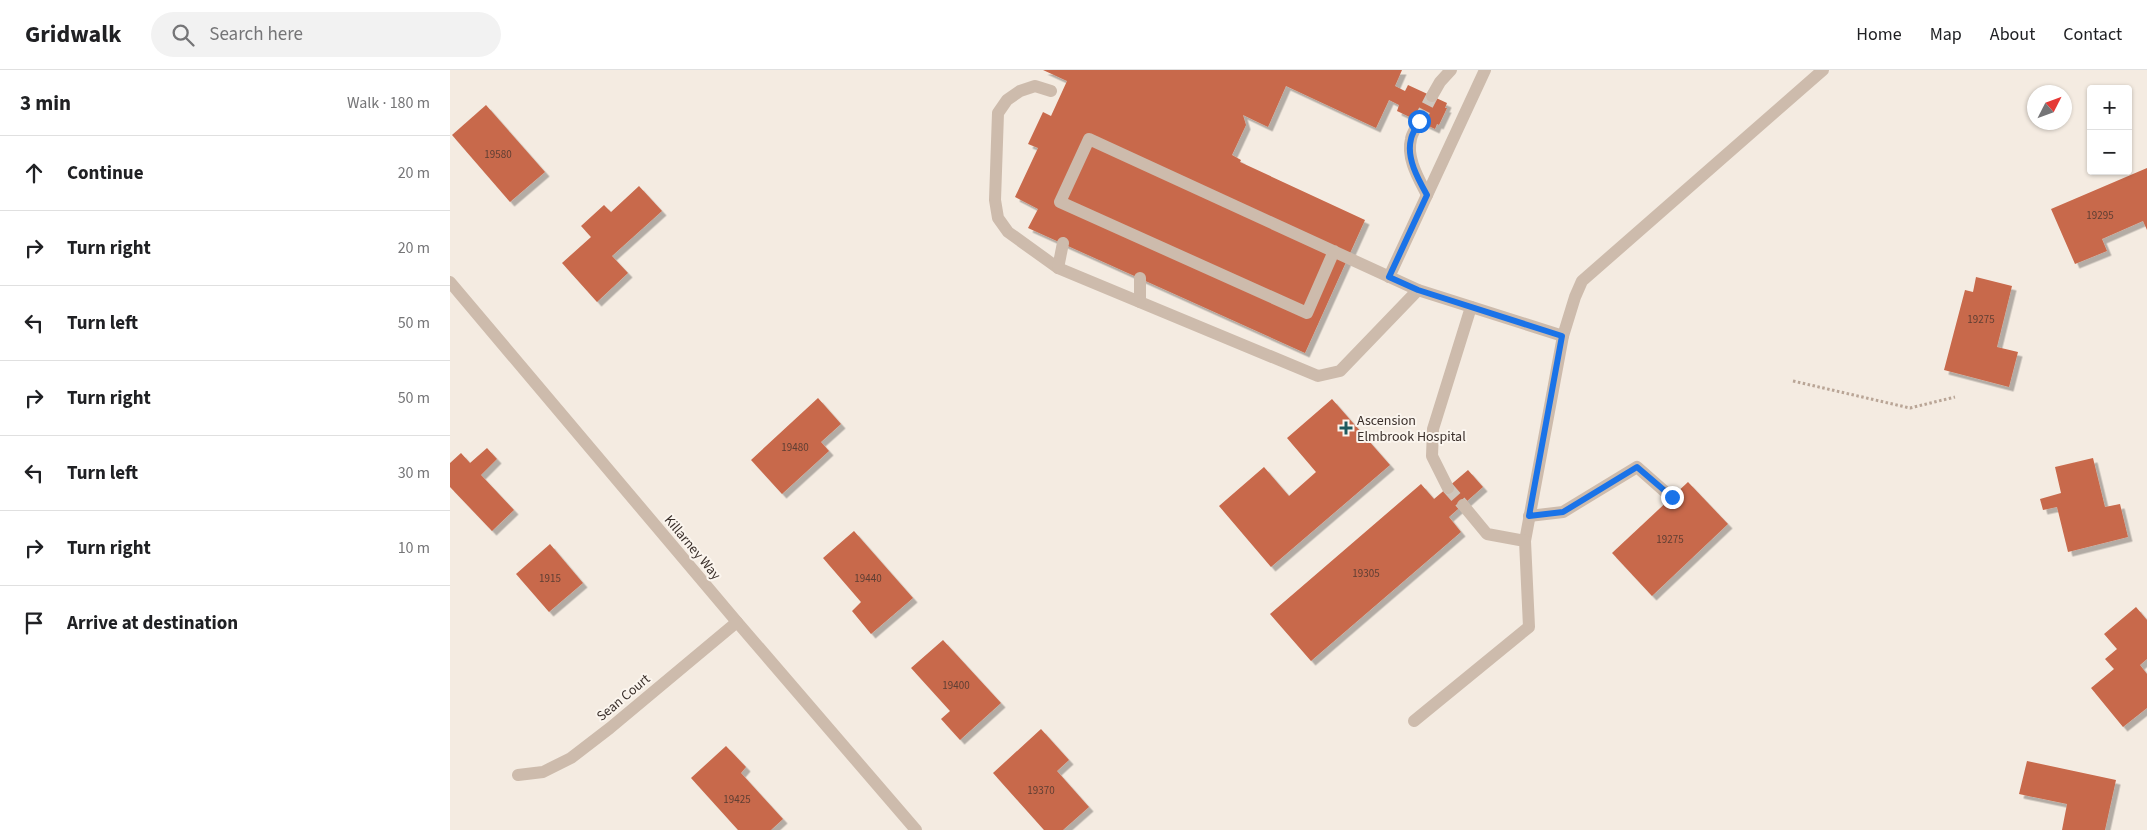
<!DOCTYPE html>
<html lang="en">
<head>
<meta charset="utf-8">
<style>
  :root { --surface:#fff; --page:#f2f2f2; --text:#202124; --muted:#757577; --line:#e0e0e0 }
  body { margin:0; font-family:"Source Sans 3",sans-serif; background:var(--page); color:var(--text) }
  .controls { position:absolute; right:15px; top:15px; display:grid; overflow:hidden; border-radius:5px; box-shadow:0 1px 4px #0004 }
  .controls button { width:45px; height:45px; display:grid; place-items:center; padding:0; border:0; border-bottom:1px solid var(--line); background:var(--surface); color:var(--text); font:25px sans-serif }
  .compass { position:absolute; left:1577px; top:15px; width:45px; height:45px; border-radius:50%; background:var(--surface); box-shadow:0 1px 4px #0004; rotate:48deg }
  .stop { position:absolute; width:15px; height:15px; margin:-11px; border:4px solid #1a73e8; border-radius:50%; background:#fff }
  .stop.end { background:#1a73e8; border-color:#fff; box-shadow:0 1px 5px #0008 }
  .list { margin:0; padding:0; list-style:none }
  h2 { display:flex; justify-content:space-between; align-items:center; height:65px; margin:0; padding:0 20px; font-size:21px }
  h2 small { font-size:16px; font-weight:400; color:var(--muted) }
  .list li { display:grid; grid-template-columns:32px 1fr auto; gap:15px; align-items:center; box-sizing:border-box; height:75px; padding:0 20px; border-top:1px solid var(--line) }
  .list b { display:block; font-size:19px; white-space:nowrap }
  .list em { font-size:16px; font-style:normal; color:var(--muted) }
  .icon { flex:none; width:28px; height:28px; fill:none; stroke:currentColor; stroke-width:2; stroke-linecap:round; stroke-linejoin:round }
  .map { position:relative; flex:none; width:1697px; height:760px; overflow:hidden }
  header { display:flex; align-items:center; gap:30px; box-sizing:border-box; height:70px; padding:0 25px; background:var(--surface); border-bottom:1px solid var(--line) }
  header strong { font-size:24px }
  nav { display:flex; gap:28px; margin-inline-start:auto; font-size:18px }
  .search { width:350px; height:45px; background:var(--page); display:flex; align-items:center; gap:12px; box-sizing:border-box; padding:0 18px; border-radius:28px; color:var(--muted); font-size:19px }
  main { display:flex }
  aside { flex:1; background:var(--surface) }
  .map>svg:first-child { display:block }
  .building { fill:#c8694b; filter:url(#shadow) }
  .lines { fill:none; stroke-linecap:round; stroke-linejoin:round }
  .minor-tunnel { stroke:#cfc6bd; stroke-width:12; stroke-dasharray:12 6; stroke-linecap:butt }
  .path { stroke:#b9a596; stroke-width:3; stroke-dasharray:2.5 2.5; stroke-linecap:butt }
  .minor { stroke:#cdbbac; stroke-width:12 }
  .route { stroke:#1a73e8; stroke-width:6 }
  .poi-dot { fill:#1f5a5e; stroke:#fbf5ee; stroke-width:2 }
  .labels { text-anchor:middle; stroke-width:4; stroke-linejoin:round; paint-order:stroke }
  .number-label { font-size:11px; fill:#5e3e33 }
  .poi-label { font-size:14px; fill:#3b302b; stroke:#fbf5ee; text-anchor:start }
  .street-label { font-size:14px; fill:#3b302b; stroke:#fbf5ee }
</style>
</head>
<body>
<header>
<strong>Gridwalk</strong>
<div class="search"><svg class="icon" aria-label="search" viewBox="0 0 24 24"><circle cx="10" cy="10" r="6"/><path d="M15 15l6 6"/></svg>Search here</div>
<nav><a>Home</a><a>Map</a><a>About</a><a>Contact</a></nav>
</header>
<main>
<aside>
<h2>3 min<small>Walk · 180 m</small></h2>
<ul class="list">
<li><svg class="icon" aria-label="ahead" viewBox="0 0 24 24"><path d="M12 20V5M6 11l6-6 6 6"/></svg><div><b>Continue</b></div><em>20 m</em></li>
<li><svg class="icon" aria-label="right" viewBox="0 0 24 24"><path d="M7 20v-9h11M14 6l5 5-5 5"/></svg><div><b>Turn right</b></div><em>20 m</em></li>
<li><svg class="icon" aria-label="left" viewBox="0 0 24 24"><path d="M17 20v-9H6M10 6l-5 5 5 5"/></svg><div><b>Turn left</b></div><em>50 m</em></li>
<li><svg class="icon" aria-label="right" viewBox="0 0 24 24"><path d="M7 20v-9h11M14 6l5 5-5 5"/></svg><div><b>Turn right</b></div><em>50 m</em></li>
<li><svg class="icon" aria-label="left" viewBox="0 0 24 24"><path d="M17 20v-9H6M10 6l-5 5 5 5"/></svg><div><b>Turn left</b></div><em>30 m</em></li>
<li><svg class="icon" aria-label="right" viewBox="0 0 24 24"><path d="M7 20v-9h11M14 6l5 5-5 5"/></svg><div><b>Turn right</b></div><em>10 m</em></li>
<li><svg class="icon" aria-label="arrive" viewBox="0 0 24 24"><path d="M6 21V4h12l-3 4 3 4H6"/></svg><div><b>Arrive at destination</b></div></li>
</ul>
</aside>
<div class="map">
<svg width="1697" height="760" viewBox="0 0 1697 760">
  <defs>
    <filter id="shadow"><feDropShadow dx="4.5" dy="4.5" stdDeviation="0" flood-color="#0004"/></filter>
  </defs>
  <rect width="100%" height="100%" fill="#f4ebe1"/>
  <g class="building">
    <path d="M593,0h359l-7,16 10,5 3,-6 39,18 -2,5h2l-8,17 -2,-1 -2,5 -38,-18 2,-6 -10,-5 -13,28 -90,-42 -18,41 -25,-12 3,10 -14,30 9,5 -1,2 125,58 -60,133 -277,-125 10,-19 -23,-12 23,-49 -10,-4 15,-32 8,4 16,-35z"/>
    <path d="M36,35l59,67 -35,30 -58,-67z"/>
    <path d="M1697,98v62l-4,-9 -41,18 5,12 -32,13 -24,-55z"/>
    <path d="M189,116l23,25 -50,45 16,17 -31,29 -35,-39 29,-26 -10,-11 23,-21 7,7z"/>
    <path d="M1526,207l36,9 -15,61 21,5 -9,35 -65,-17 21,-80 8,2z"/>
    <path d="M368,328l23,26 -20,18 8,9 -47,43 -31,-34z"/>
    <path d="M882,329l58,66 -119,102 -52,-61 45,-39 25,29 27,-24 -29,-34z"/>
    <path d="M37,378l10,11 -16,16 33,35 -22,21 -42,-44v-24l11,-10 9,10z"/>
    <path d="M1643,388l12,49 15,-3 8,33 -60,15 -11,-45 -14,3 -3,-11 21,-6 -6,-26z"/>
    <path d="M1018,400l15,17 -34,30 12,15 -150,129 -41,-47 151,-130 13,15z"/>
    <path d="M1238,412l40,42 -76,72 -40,-43z"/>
    <path d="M404,461l59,67 -42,36 -19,-23 9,-9 -38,-44z"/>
    <path d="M100,474l33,39 -34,29 -33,-38z"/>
    <path d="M1686,537l11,13v39l-7,6 7,9v34l-24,19 -32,-39 23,-19 -9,-10 12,-10 -13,-15z"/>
    <path d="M493,570l58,63 -41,37 -19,-21 9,-8 -39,-43z"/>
    <path d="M591,659l28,31 -12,11 32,36 -26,23h-19l-51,-57z"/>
    <path d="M276,676l20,21 -5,6 42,46 -12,11h-33l-47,-52z"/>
    <path d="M1577,691l89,19 -11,50h-43l5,-26 -48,-10z"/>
  </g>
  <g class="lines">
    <g class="minor-tunnel">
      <path d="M969,51l13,-25"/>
      <path d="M998,418l15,17"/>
    </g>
    <path class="path" d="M1343,311l117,27 45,-11"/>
    <g class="minor">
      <path d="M601,21l-16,-5 -15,5 -13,9 -9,13 -3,87 3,18 10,14 50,36 260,108 22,-5 78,-81"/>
      <path d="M982,26l8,-14 11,-12"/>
      <path d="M969,51c-2,6 -7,12 -8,18 -5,19 8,40 16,56"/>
      <path d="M884,181l-27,62 -247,-111 29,-63 329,151 145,46"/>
      <path d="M608,198l5,-25"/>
      <path d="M939,207l96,-207"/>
      <path d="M690,208v24"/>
      <path d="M0,212l287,340 179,208"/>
      <path d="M998,418l-16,-32 1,-27 38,-122"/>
      <path d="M1079,446l34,-4 74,-45 34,30"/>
      <path d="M1075,471l38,-205 12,-39 7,-16 241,-211"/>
      <path d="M964,651l115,-94 -4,-86 -38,-7 -24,-29"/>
      <path d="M68,705l25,-3 28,-14 39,-30 127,-106"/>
    </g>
  </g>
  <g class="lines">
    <path class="route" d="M969,51c-2,6 -7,12 -8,18 -5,19 7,40 16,56l-38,82 29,13 144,46 -33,180 34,-4 74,-45 35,30"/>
  </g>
  <path class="poi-dot" d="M893.5 350.5h5v5h5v5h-5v5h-5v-5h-5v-5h5z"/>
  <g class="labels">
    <g class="number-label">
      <text x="48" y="88">19580</text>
      <text x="1650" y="149">19295</text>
      <text x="1531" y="253">19275</text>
      <text x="345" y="381">19480</text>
      <text x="1220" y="473">19275</text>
      <text x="916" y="507">19305</text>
      <text x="100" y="512">1915</text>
      <text x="418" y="512">19440</text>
      <text x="506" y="619">19400</text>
      <text x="591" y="724">19370</text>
      <text x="287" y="733">19425</text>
    </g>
    <g class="poi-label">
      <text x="907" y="355">Ascension<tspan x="907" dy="16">Elmbrook Hospital</tspan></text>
    </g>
    <g class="street-label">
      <text transform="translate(243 477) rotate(50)" y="5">Killarney Way</text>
      <text transform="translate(173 627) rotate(-40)" y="5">Sean Court</text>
    </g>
  </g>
</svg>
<div class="controls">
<button>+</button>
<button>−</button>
</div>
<svg class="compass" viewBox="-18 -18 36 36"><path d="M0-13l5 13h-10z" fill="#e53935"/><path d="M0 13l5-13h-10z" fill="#757577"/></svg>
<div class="stop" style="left:969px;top:51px"></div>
<div class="stop end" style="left:1222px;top:427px"></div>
</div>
</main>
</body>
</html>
